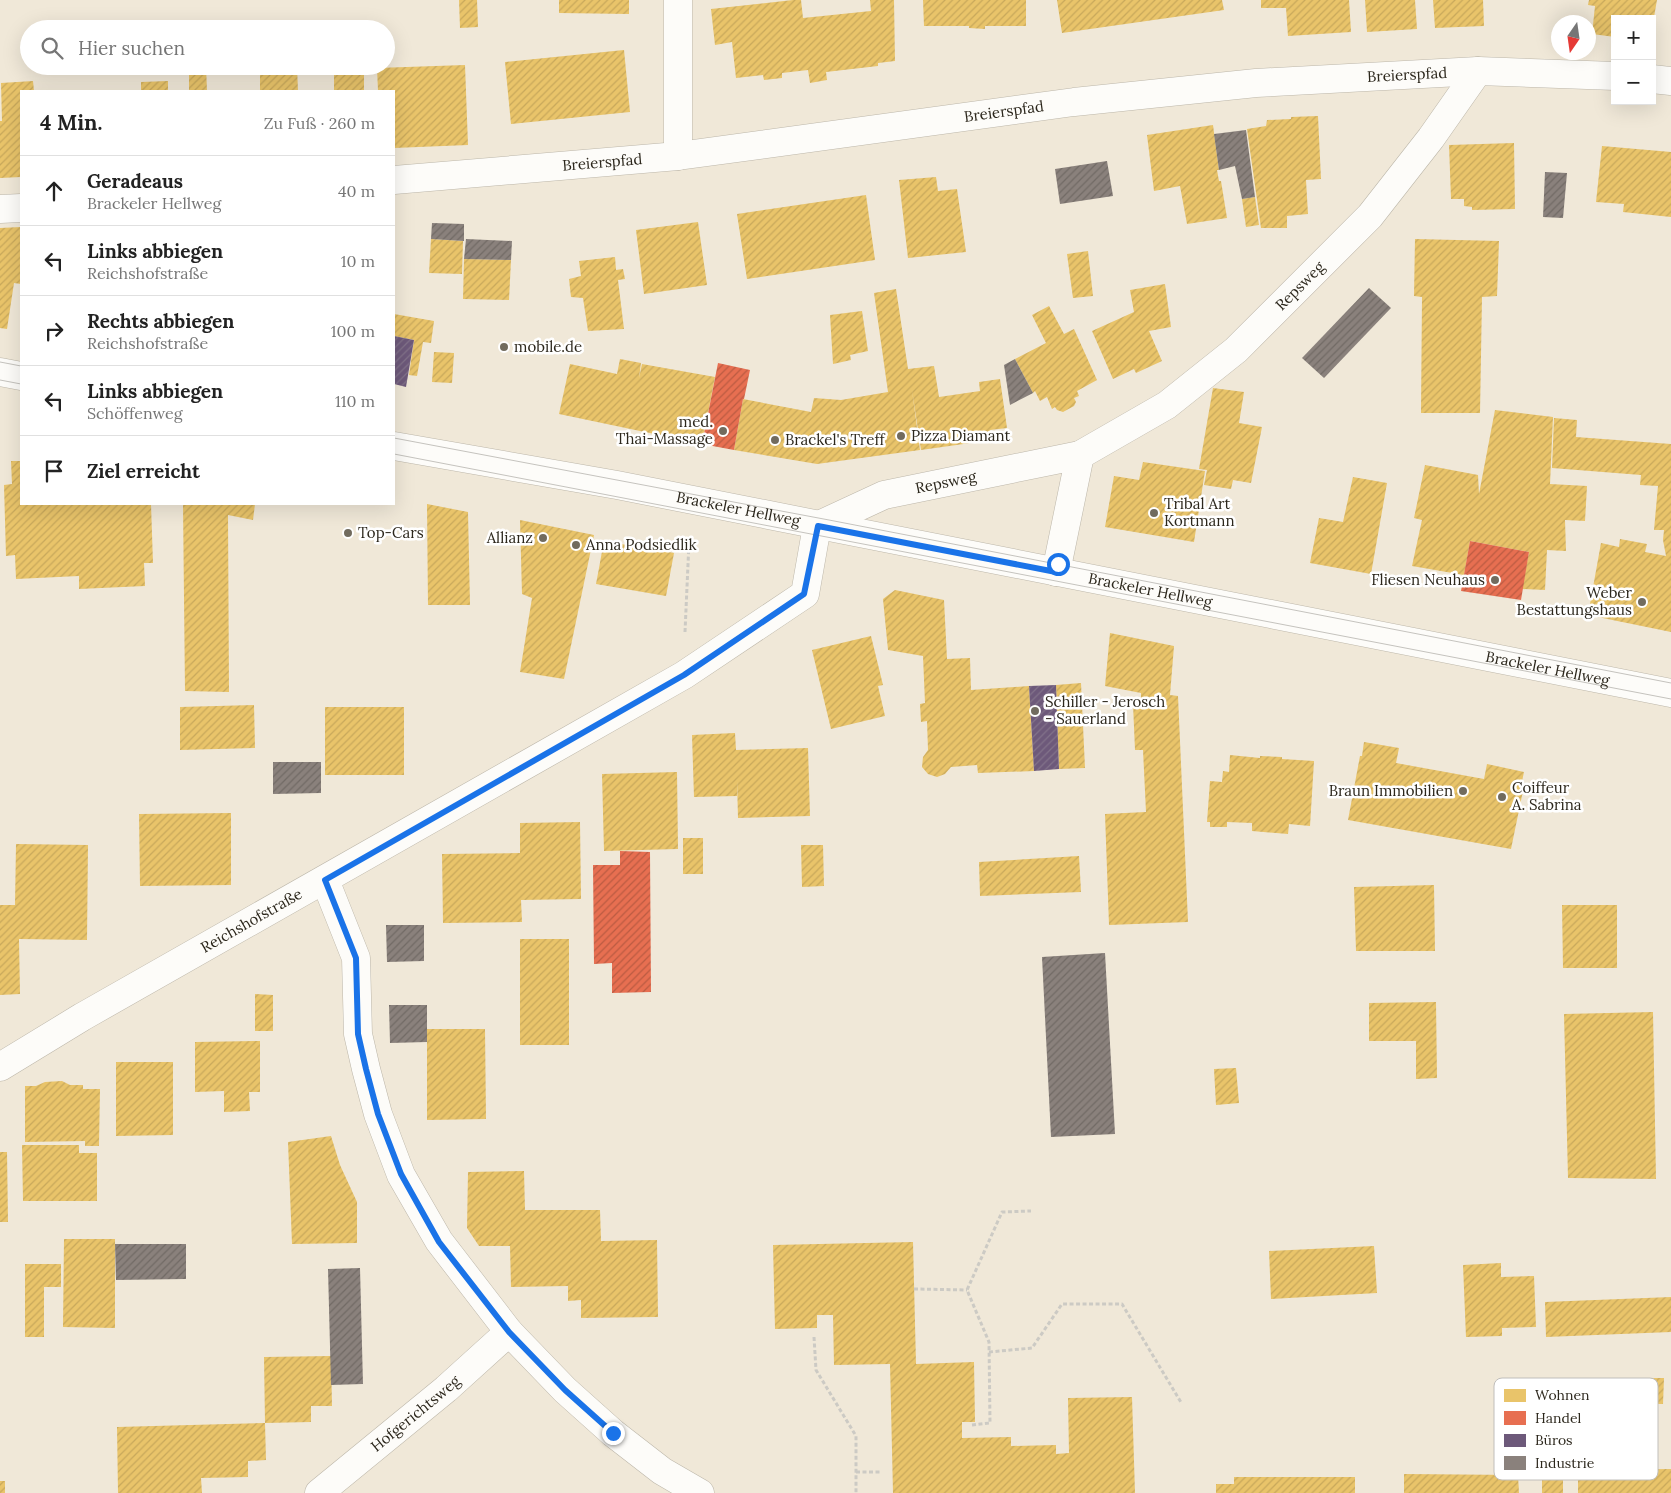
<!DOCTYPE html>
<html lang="de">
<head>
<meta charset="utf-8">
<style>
  :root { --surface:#fff; --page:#f6f6f6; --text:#222; --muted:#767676; --line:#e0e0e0 }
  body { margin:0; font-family:Lora,serif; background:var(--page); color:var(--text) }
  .controls { position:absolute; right:15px; top:15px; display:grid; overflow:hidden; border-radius:0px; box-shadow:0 5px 20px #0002 }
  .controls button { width:45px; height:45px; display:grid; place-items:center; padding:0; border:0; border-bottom:1px solid var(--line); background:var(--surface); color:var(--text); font:25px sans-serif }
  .compass { position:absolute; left:1551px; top:15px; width:45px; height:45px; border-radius:50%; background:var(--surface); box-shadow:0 5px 20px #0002; rotate:193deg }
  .stop { position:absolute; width:15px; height:15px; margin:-11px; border:4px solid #1a73e8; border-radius:50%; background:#fff }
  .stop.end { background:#1a73e8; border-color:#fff; box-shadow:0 1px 5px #0008 }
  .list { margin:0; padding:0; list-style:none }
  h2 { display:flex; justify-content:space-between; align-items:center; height:65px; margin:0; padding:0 20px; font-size:21px }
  h2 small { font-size:16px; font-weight:400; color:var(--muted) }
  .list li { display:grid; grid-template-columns:32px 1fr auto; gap:15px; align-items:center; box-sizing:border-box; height:70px; padding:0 20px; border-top:1px solid var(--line) }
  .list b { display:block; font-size:19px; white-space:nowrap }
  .list p { margin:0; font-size:16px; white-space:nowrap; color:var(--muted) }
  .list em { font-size:16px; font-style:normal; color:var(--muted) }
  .icon { flex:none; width:28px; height:28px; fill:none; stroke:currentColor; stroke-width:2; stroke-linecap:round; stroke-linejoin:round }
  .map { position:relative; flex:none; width:1671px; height:1493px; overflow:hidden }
  .search { position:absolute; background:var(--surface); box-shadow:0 5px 20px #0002; left:20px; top:20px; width:375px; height:55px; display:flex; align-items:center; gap:12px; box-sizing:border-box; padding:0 18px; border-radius:28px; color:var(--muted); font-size:19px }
  .panel { position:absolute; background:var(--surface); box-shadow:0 5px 20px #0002; left:20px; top:90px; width:375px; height:415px; border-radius:0px }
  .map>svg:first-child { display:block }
  .homes { fill:url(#homes-hatch) }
  .shops { fill:url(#shops-hatch) }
  .offices { fill:url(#offices-hatch) }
  .industry { fill:url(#industry-hatch) }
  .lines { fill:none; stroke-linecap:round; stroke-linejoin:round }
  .minor-casing { stroke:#bcb6a9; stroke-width:29 }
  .secondary-casing { stroke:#bcb6a9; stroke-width:29 }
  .path { stroke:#cccac4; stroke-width:3; stroke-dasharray:4 2.5; stroke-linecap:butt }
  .minor { stroke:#fdfcf9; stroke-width:28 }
  .secondary { stroke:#fdfcf9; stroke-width:28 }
  .tram { stroke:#c5c3be; stroke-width:1 }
  .route { stroke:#1a73e8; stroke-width:6 }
  .poi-dot { fill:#716b5e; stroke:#fff; stroke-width:2 }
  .labels { text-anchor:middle; stroke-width:5; stroke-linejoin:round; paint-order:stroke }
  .street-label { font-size:15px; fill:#2c271c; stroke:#fff }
  .poi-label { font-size:15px; fill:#2c271c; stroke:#fff; text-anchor:start }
  .key { fill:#fff; stroke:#c0bebb; stroke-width:1 }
  .key-label { font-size:14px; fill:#2c271c }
</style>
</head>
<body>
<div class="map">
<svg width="1671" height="1493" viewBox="0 0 1671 1493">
  <defs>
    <pattern id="homes-hatch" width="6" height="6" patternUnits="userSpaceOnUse" patternTransform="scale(1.25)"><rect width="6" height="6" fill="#e9c46a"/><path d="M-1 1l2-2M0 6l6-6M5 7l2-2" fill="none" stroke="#c8a85b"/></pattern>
    <pattern id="shops-hatch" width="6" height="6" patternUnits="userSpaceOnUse" patternTransform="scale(1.25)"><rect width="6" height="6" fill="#e76f51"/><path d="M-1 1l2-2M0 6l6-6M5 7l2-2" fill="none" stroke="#bb5b42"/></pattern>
    <pattern id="offices-hatch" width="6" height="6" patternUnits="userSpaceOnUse" patternTransform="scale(1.25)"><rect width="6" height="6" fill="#6d597a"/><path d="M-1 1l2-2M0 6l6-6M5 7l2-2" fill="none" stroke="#82728a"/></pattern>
    <pattern id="industry-hatch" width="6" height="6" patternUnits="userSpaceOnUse" patternTransform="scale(1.25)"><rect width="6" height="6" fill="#8a817c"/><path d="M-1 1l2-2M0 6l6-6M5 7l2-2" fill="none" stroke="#716a65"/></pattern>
  </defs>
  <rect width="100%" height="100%" fill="#f0e8d8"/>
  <g class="homes">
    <path d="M459,0h18l1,27 -18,1z"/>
    <path d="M559,0h70v14l-70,-1z"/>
    <path d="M793,0h8l2,18 68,-7 -1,-11h24l1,61 -17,2v3l-52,6 1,8 -17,3 -2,-13 -26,3v5l-18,2 -1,-5 -27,3 -4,-36 -17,3 -4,-36z"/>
    <path d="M923,0h103v26h-41v3l-16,-1v-2h-45z"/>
    <path d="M1057,0h165l2,10 -162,23z"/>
    <path d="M1261,0h88l2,32 -63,4 -2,-28h-25z"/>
    <path d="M1365,0h50l2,29 -50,3z"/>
    <path d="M1433,0h50l1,26 -49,2z"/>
    <path d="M1589,0h68l-3,17 -10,-2v4h-29v18l-23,-3 3,-28 -7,-1z"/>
    <path d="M624,50l6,62 -119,12 -6,-62z"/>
    <path d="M465,65l3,80 -74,3v-57h-16l-1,-23z"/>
    <path d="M189,66h17l1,25h-18z"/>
    <path d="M271,66h26l1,25h-38v-22h11z"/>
    <rect x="334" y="66" width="30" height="25"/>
    <path d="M33,81l1,10h-13v86l-21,1v-57h2l-1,-38z"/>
    <path d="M168,81v10h-27v-9z"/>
    <path d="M1318,116l3,63 -15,1 2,34 -21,2v12h-26l-14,-99 19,-3 1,-6 24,-1v-2z"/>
    <path d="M1213,125l6,45h-2l2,11h2l6,37 -40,6 -7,-38 -26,5 -7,-56z"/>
    <path d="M1514,143l1,66 -43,1v-3l-8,-1v-7h-13l-2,-54z"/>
    <path d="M1602,146l69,6v65l-48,-5 1,-8 -28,-2z"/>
    <path d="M936,177l2,14 19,-2 9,63 -58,6 -9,-78z"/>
    <path d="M866,195l9,65 -128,19 -10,-65z"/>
    <path d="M1255,197l4,28 -13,2 -4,-28z"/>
    <path d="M698,222l9,63 -63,9 -8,-64z"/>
    <path d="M21,227v57l-7,-1 -7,46 -7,-1v-100z"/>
    <path d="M431,239l32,2 -1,33 -33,-1z"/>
    <path d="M1415,239l84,2 -2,55 -15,1 -2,116h-59l1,-116 -8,-1z"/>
    <path d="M1088,251l5,45 -20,2 -6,-44z"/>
    <path d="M615,257l1,13 7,-1 2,10 -7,1 6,49 -36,2 -5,-33 -12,-1 -2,-18 12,-3 -2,-15z"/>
    <path d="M464,259l47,1 -2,40 -46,-1z"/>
    <path d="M1165,284l6,43 -22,4 13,30 -26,12 -2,-4 -21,10 -21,-48 42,-19 -4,-22z"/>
    <path d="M896,289l12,80 26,-3 5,31 41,-6 -1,-9 21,-3 7,49 -17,2 2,10 -71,10 -9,-60 8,60 -103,14 -83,-14 9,-51 68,13 3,-14 27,2 47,-8 -14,-99z"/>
    <path d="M1049,306l15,28 10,-5 23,51 -20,11 2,5 -5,2 2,4 -2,4 -11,6 -6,-2 -2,-3 -3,2 -5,-12 -7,4 -5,-10 -2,2 -18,-34 31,-16 -14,-28z"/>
    <path d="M862,311l6,40 -18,4 1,5 -18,4 -3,-49z"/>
    <path d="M394,314l40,7 -3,22 -8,-1 -6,34 -8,-1 5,-35 -20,-4z"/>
    <path d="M434,352l20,1 -2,30 -20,-1z"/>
    <path d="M620,359l21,4 -2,15 3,-14 73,13 -13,67 -143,-30 11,-50 47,10z"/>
    <path d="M1213,388l31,4 -5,31 23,4 -11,56 -18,-3 -2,9 -27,-4 3,-15 -8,-1z"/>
    <path d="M1495,410l58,7 -3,67 37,2 -2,35 -20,-1 1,31 -19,-1 -2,40 -23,-1 7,-37 -59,-11 -6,34 -52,-9 10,-46 -8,-2 11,-53 53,10 1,19z"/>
    <path d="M1554,418l23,2 -1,17 95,7v188l-83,-17 13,-72 18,4 1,-8 27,5 -2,8 21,4 -3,-16 1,-10h-10l4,-44 -18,-1 1,-10 -89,-7z"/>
    <path d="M11,461h10v43h130l2,59h-9l1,23 -66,3v-13l-63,3 -1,-24 -9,1 -2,-71 8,-1z"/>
    <path d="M1143,462l62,9 -11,71 -89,-15 9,-51 25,4z"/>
    <path d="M1353,477l34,6 -16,91 -61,-11 9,-45 24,4z"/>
    <path d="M183,504h72l-2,16 -25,-5 1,177 -44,-1z"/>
    <path d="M427,504l41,8 2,93h-42z"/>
    <path d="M520,520l74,15 -30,144 -44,-7 12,-74 -10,-4z"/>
    <path d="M604,541l70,12 -8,43 -70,-12z"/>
    <path d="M895,590l49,10 3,59 23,-1 1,32 58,-4 5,85 -56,2 -1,-8 -26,2 -6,7 -8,3 -9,-3 -6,-7 1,-10 5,-7 -1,-29 -6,1 -1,-18 5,-1 -2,-47 -35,-6 -5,-51z"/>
    <path d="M1110,633l64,13 -4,49 8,1 10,226 -79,3 -4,-111 41,-2 -3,-62h-8l-2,-46 8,-1v-10l-36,-7z"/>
    <path d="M871,636l12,49 -5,1 7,30 -54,13 -19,-79z"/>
    <path d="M1081,683l4,85 -26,1 -3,-84z"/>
    <path d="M254,705l1,43 -75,2v-43z"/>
    <rect x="325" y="707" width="79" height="68"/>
    <path d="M735,733l1,17 72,-2 2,68 -72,2 -1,-37v15l-43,1 -2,-62z"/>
    <path d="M1364,742l35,6 -3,15 88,16 3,-15 37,8 -3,14h3l-13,63 -163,-29 12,-64h2z"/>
    <path d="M1230,755l30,3v-2l22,1v2l32,2 -4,65 -21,-2 -1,10 -36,-3v-8l-25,-1v5h-17v-5h-3l3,-41 12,1 1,-11 6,1z"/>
    <path d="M677,772l1,77 -74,2 -2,-77z"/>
    <path d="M231,813v72l-91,1 -1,-72z"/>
    <path d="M580,822l1,77 -60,1 1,22 -79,1 -1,-69 78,-1v-30z"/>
    <rect x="683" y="838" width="20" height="36"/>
    <path d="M16,844l72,1 -1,95 -68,-1 1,55 -20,1v-90h15z"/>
    <path d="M801,845h22l1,41 -22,1z"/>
    <path d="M1079,856l2,36 -101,4 -1,-34z"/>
    <path d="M1434,885l1,66h-79l-2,-64z"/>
    <path d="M1562,905h55v63h-54z"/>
    <rect x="520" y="939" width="49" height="106"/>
    <path d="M255,994l18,1v36h-18z"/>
    <path d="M1436,1002l1,76 -21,1v-38h-47v-38z"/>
    <path d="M1653,1012l3,167 -88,-1 -4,-164z"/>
    <path d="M427,1029h58l1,90 -59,1z"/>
    <path d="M260,1041v51h-11l1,19 -26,1v-21l-29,1v-50z"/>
    <path d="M116,1062h57v73l-57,1z"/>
    <path d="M1236,1068l3,35 -23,2 -2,-36z"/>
    <path d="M62,1081l8,4h13v4h17l-1,57h-14v-5l-60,1v-56h11l9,-4z"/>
    <path d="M331,1136l9,29 17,37v41l-65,1 -4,-102z"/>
    <path d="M22,1145h57v8h18v48h-74z"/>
    <path d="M0,1152h7l1,70h-8z"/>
    <path d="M524,1171l1,39h75l1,31 56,-1 1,77 -77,1v-18l-13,1v-15l-57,1 -1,-41h-31l-12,-18 1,-56z"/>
    <path d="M64,1239h51v89l-52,-1z"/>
    <path d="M913,1242l3,122 58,-2 1,60h-13v16l49,-1v9l45,-1v9l13,-1 -1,-55 64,-1 3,96h-242l-3,-129 -56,1 -1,-50h-16v13l-42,1 -2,-84z"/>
    <path d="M1374,1246l3,47 -106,6 -2,-48z"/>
    <path d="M1501,1263v14l33,-1 2,51 -34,1v8l-36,1 -3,-72z"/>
    <path d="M25,1264h36v23h-17v50h-19z"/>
    <path d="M1671,1297v35l-125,5 -1,-35z"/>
    <path d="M331,1356l1,50h-21v16l-46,1 -1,-66z"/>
    <path d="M1605,1378h59l-1,26h-58z"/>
    <path d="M265,1423l1,37 -18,1v16l-47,1 1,15h-84l-1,-66z"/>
    <rect x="1542" y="1445" width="21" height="48"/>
    <path d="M1671,1469v24h-93v-23z"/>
    <path d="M1404,1474l114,1 1,18h-115z"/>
    <path d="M1234,1477h121v16h-139v-9h18z"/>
    <rect x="0" y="1481" width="5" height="12"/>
  </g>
  <g class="shops">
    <path d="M718,363l32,7 -6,29h-1l-9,51 -32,-6z"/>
    <path d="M1470,541l59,11 -8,48 -60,-9z"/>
    <path d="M620,851l30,1 1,140 -39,1v-30l-18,1 -1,-99h27z"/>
  </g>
  <g class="offices">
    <path d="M394,336l20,4 -8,47 -12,-3z"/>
    <path d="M1056,685l3,84 -25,2 -5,-85z"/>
  </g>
  <g class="industry">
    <path d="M1246,130l9,67 -13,2 -7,-33 -16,4 -5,-36z"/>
    <path d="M1107,161l6,35 -53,8 -5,-35z"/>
    <path d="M1545,172l22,1 -4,45 -20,-1z"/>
    <path d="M432,223l32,1v17l-33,-2z"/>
    <path d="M466,239l46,2 -1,19 -47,-1z"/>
    <path d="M1369,288l22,20 -67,70 -22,-20z"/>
    <path d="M1015,359l18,34 -23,12 -6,-40z"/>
    <path d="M273,762h48v31l-48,1z"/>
    <path d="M386,925h38v36l-37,1z"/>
    <path d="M1105,953l10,181 -64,3 -9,-180z"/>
    <path d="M389,1005h38v37l-37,1z"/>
    <path d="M115,1244h71v35l-70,1z"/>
    <path d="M360,1268l3,116 -32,1 -3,-116z"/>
  </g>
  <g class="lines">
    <g class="minor-casing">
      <g id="minor">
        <path d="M1652,79l19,2"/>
        <path d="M678,156v-156"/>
        <path id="s1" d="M394,180l284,-24 396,-54 182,-19 222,-12 137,5"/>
        <path d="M0,209l21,-1"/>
        <path d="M1056,572l24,-117"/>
        <path d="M325,880l31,78 2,76 8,35 12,45 23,61 38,66 70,91 56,58 48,43 49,38 38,22"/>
        <path id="s2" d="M0,1067l82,-50 602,-342 121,-81 12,-68 67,-31 196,-40 87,-50 69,-55 134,-134 61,-78 47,-67"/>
        <path id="s3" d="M319,1493l127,-104 63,-57"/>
      </g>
    </g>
    <g class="secondary-casing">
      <g id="secondary">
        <path d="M0,372l21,4"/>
        <path id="s4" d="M394,446l223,39 1054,208"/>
      </g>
    </g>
    <g class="path">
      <path d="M685,632l4,-90"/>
      <path d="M914,1289l53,1"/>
      <path d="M814,1337l2,33 40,66v57"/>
      <path d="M989,1352l43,-4 30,-44h60l60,100"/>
      <path d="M972,1425l18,-2 -1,-81 -22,-52 35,-78 29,-1"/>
      <path d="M856,1472h24"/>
    </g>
    <use href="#minor" class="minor"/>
    <use href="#secondary" class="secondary"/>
    <g class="tram">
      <path d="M0,362l21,4"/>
      <path d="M0,380l21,4"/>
      <path d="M394,438l435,82 842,163"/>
      <path d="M394,454l1277,245"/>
    </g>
  </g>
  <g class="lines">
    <path class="route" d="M613,1433l-48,-43 -56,-58 -70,-90 -38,-68 -23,-60 -12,-45 -8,-35 -2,-76 -31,-78 359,-205 120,-81 14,-68 238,46 2,-8"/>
  </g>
  <g class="poi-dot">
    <circle cx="504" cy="347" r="5"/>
    <circle cx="723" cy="431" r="5"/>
    <circle cx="901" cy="436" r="5"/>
    <circle cx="775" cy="440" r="5"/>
    <circle cx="1154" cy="513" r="5"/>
    <circle cx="348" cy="533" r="5"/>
    <circle cx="543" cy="538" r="5"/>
    <circle cx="576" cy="545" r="5"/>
    <circle cx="1495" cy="580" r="5"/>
    <circle cx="1642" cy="602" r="5"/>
    <circle cx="1035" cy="711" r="5"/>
    <circle cx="1463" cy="791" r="5"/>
    <circle cx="1502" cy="797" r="5"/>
  </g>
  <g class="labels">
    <g class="street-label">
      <text dy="5" stroke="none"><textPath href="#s1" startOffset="1019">Breierspfad</textPath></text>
      <text dy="5" stroke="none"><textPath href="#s1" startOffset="614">Breierspfad</textPath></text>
      <text dy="5" stroke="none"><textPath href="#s1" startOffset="209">Breierspfad</textPath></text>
      <text dy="5" stroke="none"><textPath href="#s2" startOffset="1556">Repsweg</textPath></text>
      <text dy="5" stroke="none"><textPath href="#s2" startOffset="1140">Repsweg</textPath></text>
      <text dy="5" stroke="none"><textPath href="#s4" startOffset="350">Brackeler Hellweg</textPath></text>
      <text dy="5" stroke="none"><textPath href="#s4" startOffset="770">Brackeler Hellweg</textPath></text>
      <text dy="5" stroke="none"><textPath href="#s4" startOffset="1175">Brackeler Hellweg</textPath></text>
      <text dy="5" stroke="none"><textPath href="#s2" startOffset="291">Reichshofstraße</textPath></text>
      <text dy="5" stroke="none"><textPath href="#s3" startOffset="125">Hofgerichtsweg</textPath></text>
    </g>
    <g class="poi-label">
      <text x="514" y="352">mobile.de</text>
      <text x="713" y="427" text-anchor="end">med.<tspan x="713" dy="17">Thai-Massage</tspan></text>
      <text x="911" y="441">Pizza Diamant</text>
      <text x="785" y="445">Brackel's Treff</text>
      <text x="1164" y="509">Tribal Art<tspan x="1164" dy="17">Kortmann</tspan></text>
      <text x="358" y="538">Top-Cars</text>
      <text x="533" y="543" text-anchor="end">Allianz</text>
      <text x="586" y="550">Anna Podsiedlik</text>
      <text x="1485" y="585" text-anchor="end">Fliesen Neuhaus</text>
      <text x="1632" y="598" text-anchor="end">Weber<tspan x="1632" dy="17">Bestattungshaus</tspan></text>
      <text x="1045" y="707">Schiller - Jerosch<tspan x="1045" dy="17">- Sauerland</tspan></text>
      <text x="1512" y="793">Coiffeur<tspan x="1512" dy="17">A. Sabrina</tspan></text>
      <text x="1453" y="796" text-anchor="end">Braun Immobilien</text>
    </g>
  </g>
  <rect x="1494" y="1378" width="164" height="102" rx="8" class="key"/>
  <rect x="1504" y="1389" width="22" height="13" fill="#e9c46a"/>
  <rect x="1504" y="1411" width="22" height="14" fill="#e76f51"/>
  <rect x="1504" y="1434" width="22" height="13" fill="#6d597a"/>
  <rect x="1504" y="1456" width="22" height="14" fill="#8a817c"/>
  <g class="key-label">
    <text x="1535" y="1400">Wohnen</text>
    <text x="1535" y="1423">Handel</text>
    <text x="1535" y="1445">Büros</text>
    <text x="1535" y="1468">Industrie</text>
  </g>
</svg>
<div class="controls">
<button>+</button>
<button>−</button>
</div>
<svg class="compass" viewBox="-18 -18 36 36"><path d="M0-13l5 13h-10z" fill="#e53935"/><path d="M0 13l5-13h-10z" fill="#767676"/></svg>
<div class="stop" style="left:1058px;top:564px"></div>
<div class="stop end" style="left:613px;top:1433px"></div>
<div class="search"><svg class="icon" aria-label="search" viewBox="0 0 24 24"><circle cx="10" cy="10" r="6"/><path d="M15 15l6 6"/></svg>Hier suchen</div>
<section class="panel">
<h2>4 Min.<small>Zu Fuß · 260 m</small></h2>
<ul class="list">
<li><svg class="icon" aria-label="ahead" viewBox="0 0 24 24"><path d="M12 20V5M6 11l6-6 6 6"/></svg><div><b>Geradeaus</b><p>Brackeler Hellweg</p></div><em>40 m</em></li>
<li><svg class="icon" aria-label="left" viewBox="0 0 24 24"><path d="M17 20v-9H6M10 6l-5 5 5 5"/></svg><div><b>Links abbiegen</b><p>Reichshofstraße</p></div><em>10 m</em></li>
<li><svg class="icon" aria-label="right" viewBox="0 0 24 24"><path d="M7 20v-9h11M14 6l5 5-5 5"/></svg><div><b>Rechts abbiegen</b><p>Reichshofstraße</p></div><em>100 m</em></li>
<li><svg class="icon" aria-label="left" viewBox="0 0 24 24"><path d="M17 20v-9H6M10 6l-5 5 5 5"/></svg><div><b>Links abbiegen</b><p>Schöffenweg</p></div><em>110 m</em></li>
<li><svg class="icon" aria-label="arrive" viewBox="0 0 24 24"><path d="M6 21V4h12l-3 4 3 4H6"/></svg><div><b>Ziel erreicht</b></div></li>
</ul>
</section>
</div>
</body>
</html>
